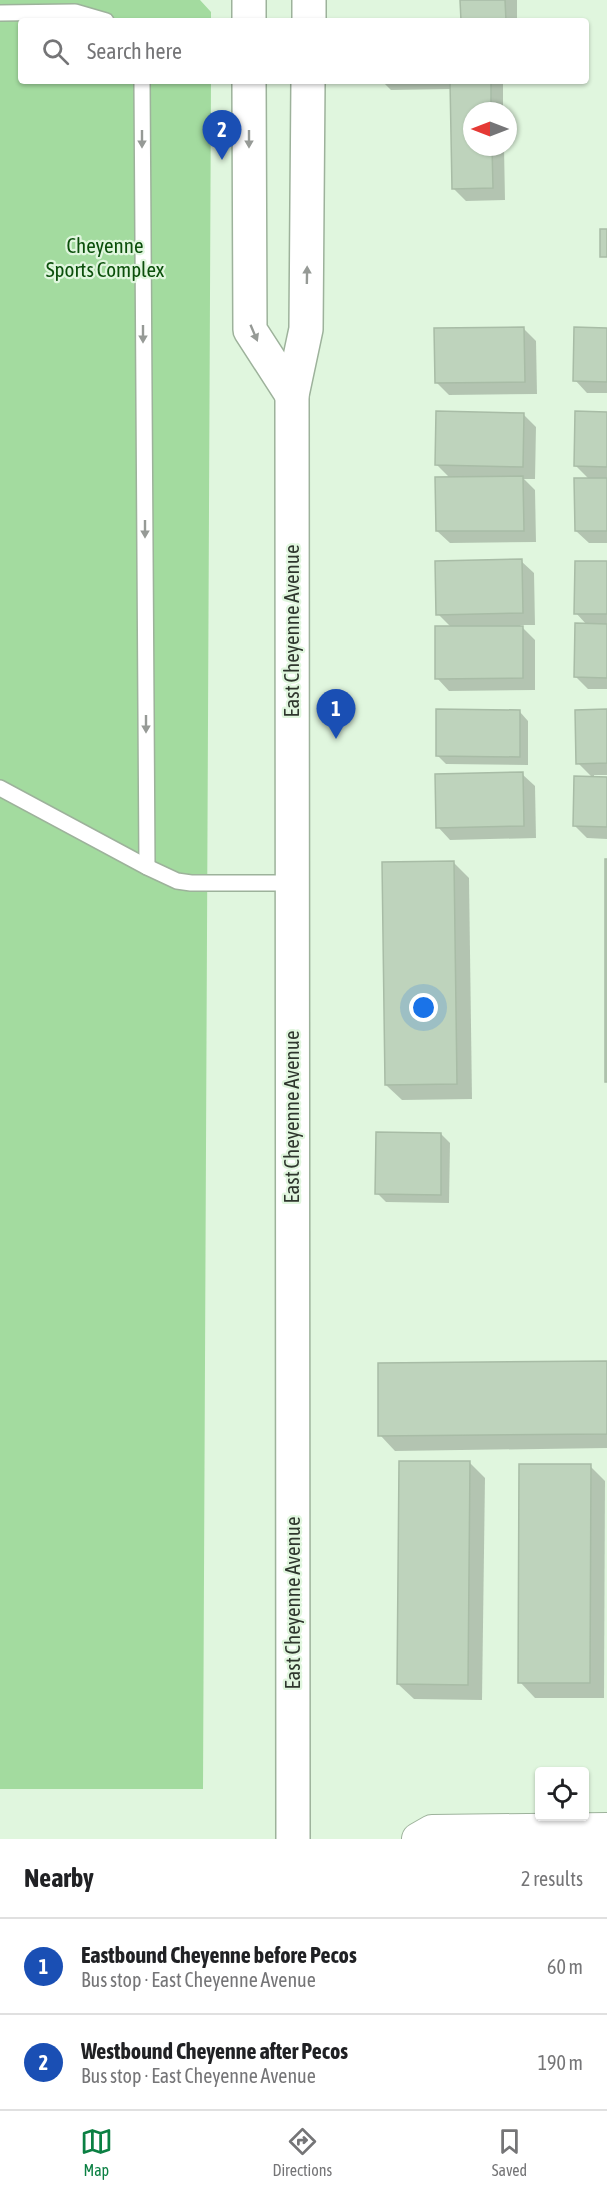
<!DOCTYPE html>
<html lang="en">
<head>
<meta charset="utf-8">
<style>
  :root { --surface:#fff; --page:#f2f2f2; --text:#202124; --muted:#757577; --line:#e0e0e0; --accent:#0b8043 }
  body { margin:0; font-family:"Asap Condensed",sans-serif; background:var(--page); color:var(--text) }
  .controls { position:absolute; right:18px; bottom:18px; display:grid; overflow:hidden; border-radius:6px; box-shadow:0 2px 4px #0004 }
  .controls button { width:54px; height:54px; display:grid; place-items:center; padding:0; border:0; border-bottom:2px solid var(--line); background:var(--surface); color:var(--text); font:30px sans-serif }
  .compass { position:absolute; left:463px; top:102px; width:54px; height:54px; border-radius:50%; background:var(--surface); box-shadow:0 2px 4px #0004; rotate:270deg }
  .you { position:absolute; left:424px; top:1008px; width:21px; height:21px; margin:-15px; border:4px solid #fff; border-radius:50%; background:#1a73e8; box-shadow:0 0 0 9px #1a73e833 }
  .badge { display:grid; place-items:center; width:39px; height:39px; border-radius:50%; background:var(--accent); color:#fff; font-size:20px; font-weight:700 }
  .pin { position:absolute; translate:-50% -50px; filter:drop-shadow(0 2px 3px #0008) }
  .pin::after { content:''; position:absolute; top:32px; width:21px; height:18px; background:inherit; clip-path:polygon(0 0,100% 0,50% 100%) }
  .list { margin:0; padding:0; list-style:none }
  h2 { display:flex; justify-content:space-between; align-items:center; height:78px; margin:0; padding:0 24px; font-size:26px }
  h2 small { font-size:20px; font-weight:400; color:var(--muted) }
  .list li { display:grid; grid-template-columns:39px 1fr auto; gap:18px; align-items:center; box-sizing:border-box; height:96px; padding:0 24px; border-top:2px solid var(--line) }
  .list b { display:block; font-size:22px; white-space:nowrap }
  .list p { margin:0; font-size:20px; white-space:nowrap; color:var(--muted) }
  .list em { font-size:20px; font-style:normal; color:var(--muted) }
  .icon { flex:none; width:33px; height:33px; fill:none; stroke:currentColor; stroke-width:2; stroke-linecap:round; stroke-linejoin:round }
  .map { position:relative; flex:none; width:607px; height:1839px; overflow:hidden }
  .search { position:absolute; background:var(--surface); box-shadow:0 2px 4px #0004; left:18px; right:18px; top:18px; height:66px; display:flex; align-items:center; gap:15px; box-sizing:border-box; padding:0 21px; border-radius:6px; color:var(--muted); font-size:22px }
  .sheet { height:270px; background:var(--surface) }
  nav { display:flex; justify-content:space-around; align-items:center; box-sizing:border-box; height:84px; border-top:2px solid var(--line); background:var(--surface); font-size:16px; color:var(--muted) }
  nav a { display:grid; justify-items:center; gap:3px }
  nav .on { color:var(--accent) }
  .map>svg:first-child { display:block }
  .green { fill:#a3db9f }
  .shadow { fill:#0003 }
  .building { fill:#bed3bc; stroke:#a8bca6; stroke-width:1.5 }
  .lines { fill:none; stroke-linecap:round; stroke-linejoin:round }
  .lane-casing { stroke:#9db29b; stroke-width:18 }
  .street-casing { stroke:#9db29b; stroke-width:34 }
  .primary-casing { stroke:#9db29b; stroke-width:36 }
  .lane { stroke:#fff; stroke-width:15 }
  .street { stroke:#fff; stroke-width:32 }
  .primary { stroke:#fff; stroke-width:33 }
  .oneway { fill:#969a96 }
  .labels { text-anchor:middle; stroke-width:4.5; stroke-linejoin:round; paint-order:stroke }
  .park-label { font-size:21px; fill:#0b4f0b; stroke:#e0f6de }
  .street-label { font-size:21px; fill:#2e362d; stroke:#e0f6de }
</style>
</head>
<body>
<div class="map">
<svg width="607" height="1839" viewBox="0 0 607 1839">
  <rect width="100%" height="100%" fill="#e0f6de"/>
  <path class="green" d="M0,0h200l11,12v9h-190v60h190l-8,1708h-203z"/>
  <g class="shadow">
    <rect x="462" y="0" width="55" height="21"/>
    <path d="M382,81h121v30h-31v36h32l1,53 -39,1 -13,-13 -2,-99 -60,1z"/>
    <path d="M524,329l12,12 1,53 -88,1 -13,-13z"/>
    <path d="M607,329v64h-20l-12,-13z"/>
    <path d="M607,413v130h-18l-13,-12 13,-52 -14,-14z"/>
    <path d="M523,414l13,13 -1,52h-11l11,11 1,52 -86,1 -13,-12 13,-53 -13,-13z"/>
    <path d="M521,561l13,12 1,52h-15l15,15v50l-86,1 -12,-13 15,-50 -14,-14z"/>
    <path d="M607,562v127h-19l-13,-13 12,-51 -11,-12z"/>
    <path d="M607,710v65h-13v3h13v61l-20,-1 -12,-12 18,-48 -15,-15z"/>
    <path d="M520,712l8,9v44l-82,-1 -9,-9z"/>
    <path d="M522,774l13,12 1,52 -86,2 -12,-13z"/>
    <path d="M454,863l15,15 3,221 -70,1 -16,-15z"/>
    <path d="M441,1134l9,9 -1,60 -63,-1 -9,-9z"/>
    <path d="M607,1362v86l-212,3 -15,-16z"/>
    <path d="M470,1463l15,15 -3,222 -68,-1 -16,-15z"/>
    <path d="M590,1466l15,15 -1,217h-69l-15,-16z"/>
  </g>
  <g class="building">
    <path d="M460,0h45l1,21h-45z"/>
    <path d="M450,81h41v30h-19v36h20l1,41 -41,1z"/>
    <rect x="600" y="229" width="7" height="28"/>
    <path d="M524,327l1,55 -90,1 -1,-55z"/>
    <path d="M574,327l33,1v54l-34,-1z"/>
    <path d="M436,411l88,2 -1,54 -88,-2z"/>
    <path d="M575,411l32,1v55l-33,-1z"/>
    <path d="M523,476l1,55h-88l-1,-54z"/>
    <path d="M574,478h33v53h-32z"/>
    <path d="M522,559l1,54 -87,2 -1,-54z"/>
    <path d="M575,561h32v53h-33z"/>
    <path d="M575,623l32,1v54l-33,-1z"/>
    <path d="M435,626h88v52l-88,1z"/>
    <path d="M436,709l84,1v47l-84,-1z"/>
    <path d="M607,709v54l-31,1 -1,-54z"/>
    <path d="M523,772l1,54 -88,2 -1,-54z"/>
    <path d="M574,776l33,1v50l-34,-1z"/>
    <rect x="605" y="859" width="2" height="223"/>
    <path d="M454,861l3,223 -72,1 -3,-223z"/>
    <path d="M376,1132l65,1v62l-66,-1z"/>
    <path d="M607,1361v73l-229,2v-73z"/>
    <path d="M399,1461h71l-2,224 -71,-1z"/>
    <path d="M519,1464h72l-1,219h-72z"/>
  </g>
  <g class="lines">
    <g class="lane-casing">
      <g id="lane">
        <path d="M0,13l75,-1 31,9"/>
        <path d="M142,81l5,786"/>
        <path d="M0,788l147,79 30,14 14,2h101"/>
      </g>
    </g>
    <g class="street-casing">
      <path id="street" d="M418,1839l14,-8 175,-2"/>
    </g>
    <g class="primary-casing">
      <g id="primary">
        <path d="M249,0v21"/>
        <path d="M309,21v-21"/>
        <path d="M249,81l1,249 42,65"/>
        <path d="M293,1839l-1,-1444 14,-66 2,-248"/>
      </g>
    </g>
    <use href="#lane" class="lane"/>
    <use href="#street" class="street"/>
    <use href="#primary" class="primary"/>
  </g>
  <defs><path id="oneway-solid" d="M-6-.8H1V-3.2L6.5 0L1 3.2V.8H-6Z" transform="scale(1.5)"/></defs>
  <g class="oneway">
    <use href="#oneway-solid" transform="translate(142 139) rotate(90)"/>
    <use href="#oneway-solid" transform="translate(249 139) rotate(90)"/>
    <use href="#oneway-solid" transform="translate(307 275) rotate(-89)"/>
    <use href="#oneway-solid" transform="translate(254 333) rotate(67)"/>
    <use href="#oneway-solid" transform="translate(143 334) rotate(90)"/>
    <use href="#oneway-solid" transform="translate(145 529) rotate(90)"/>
    <use href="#oneway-solid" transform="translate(146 724) rotate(90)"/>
  </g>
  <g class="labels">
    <g class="park-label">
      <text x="105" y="253">Cheyenne<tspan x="105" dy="24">Sports Complex</tspan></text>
    </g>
    <g class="street-label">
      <text transform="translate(292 631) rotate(-90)" y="7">East Cheyenne Avenue</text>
      <text transform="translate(292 1117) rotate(-90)" y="7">East Cheyenne Avenue</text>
      <text transform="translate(293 1603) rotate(-90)" y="7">East Cheyenne Avenue</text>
    </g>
  </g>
</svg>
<div class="controls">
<button><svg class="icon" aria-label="locate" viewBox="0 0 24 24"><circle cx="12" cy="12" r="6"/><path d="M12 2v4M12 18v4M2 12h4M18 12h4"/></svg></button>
</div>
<svg class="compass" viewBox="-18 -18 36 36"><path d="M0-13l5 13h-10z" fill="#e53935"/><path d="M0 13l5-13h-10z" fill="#757577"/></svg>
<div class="you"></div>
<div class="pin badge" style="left:336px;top:739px;background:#1a4fb4">1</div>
<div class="pin badge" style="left:222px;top:160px;background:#1a4fb4">2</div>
<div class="search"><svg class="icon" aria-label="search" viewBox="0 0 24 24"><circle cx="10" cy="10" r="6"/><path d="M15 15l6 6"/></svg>Search here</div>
</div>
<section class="sheet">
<h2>Nearby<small>2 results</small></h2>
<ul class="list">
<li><span class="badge" style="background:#1a4fb4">1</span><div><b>Eastbound Cheyenne before Pecos</b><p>Bus stop · East Cheyenne Avenue</p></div><em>60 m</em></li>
<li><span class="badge" style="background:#1a4fb4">2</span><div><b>Westbound Cheyenne after Pecos</b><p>Bus stop · East Cheyenne Avenue</p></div><em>190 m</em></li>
</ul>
</section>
<nav>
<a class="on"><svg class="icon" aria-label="map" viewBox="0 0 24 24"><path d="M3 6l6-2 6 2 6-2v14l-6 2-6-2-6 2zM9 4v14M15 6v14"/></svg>Map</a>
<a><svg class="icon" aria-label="directions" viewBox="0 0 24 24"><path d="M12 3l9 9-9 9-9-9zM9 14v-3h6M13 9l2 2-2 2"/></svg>Directions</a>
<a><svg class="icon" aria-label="saved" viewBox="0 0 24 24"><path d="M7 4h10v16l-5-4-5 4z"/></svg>Saved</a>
</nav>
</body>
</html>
